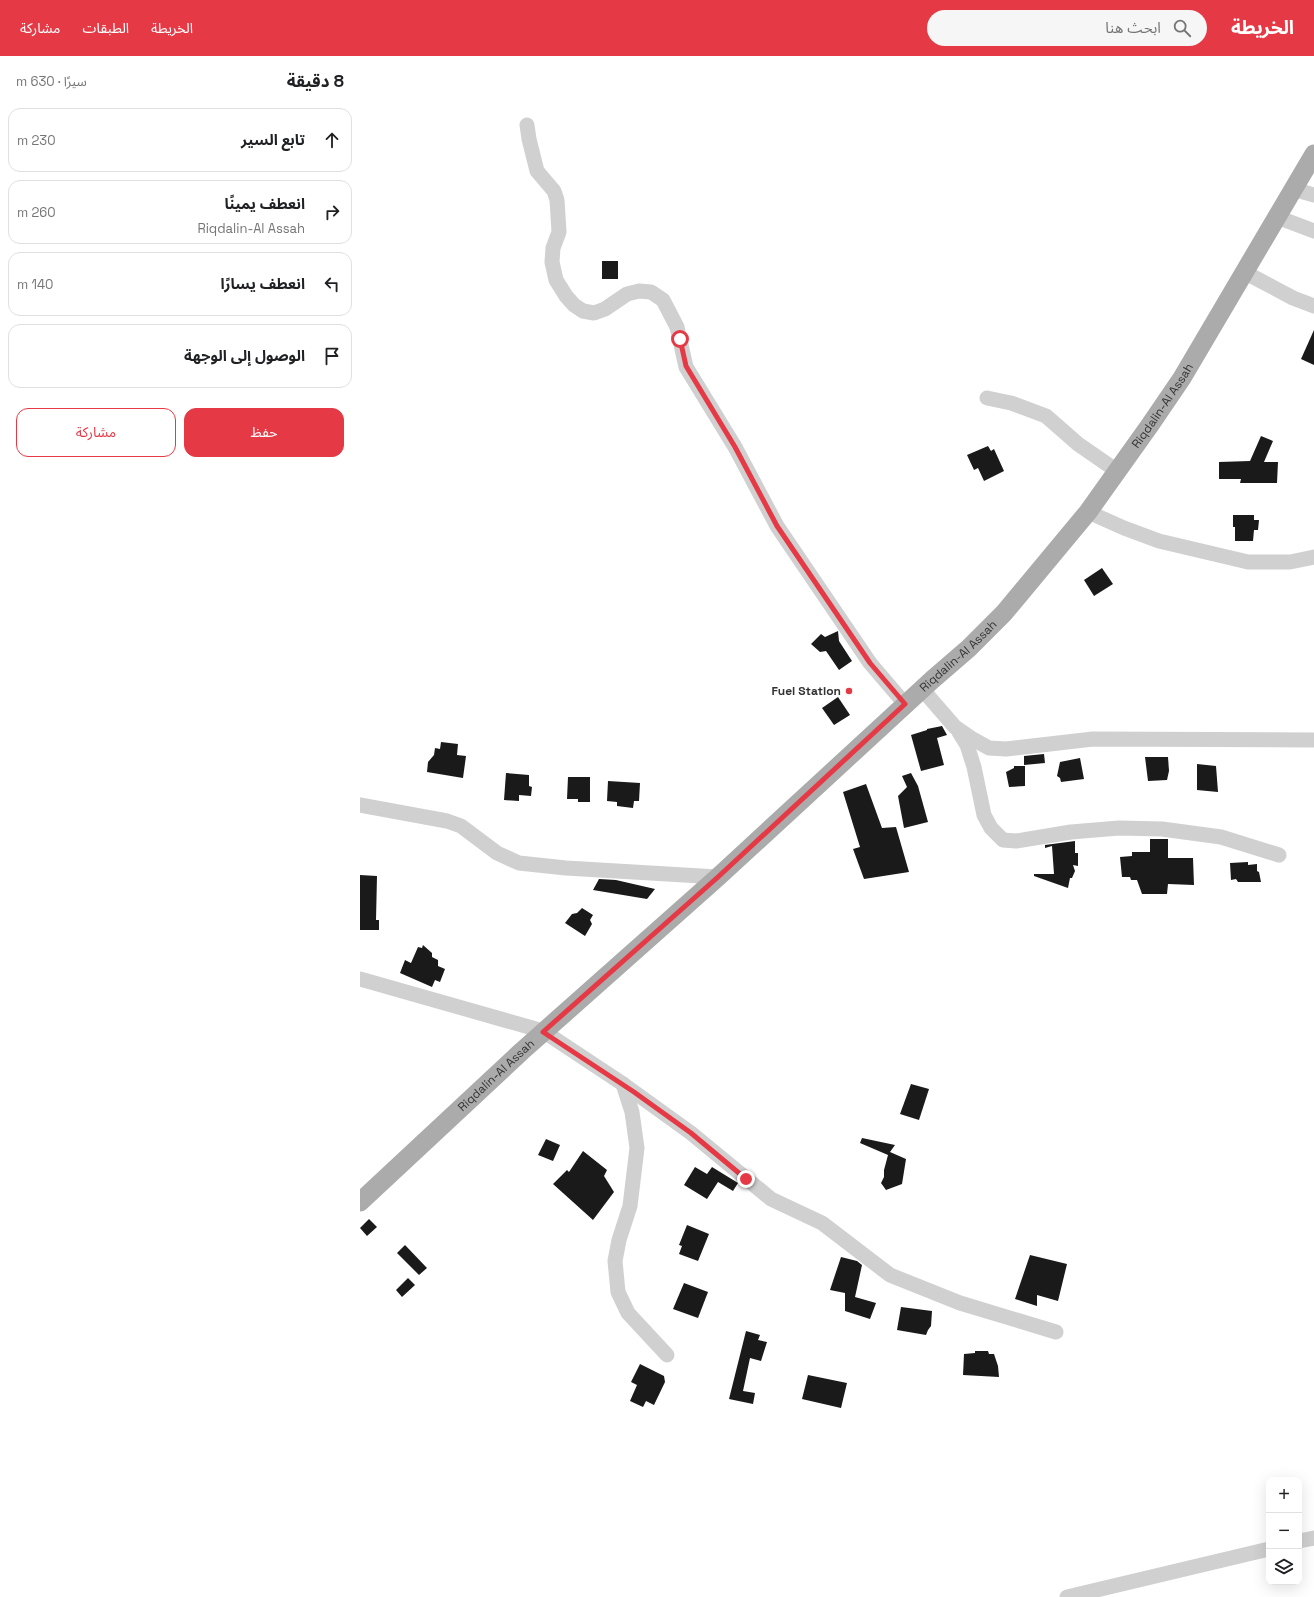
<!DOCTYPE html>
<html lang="ar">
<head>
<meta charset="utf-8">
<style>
  :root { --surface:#fff; --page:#f6f6f6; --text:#202124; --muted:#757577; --line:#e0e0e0; --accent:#e63946 }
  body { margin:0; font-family:"Space Grotesk","Noto Sans Arabic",sans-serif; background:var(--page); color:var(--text); direction:rtl }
  .controls { position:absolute; right:12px; bottom:12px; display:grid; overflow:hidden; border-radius:8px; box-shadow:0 4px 16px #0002 }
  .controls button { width:36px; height:36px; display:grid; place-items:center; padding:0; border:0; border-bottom:1px solid var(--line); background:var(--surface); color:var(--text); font:20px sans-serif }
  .stop { position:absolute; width:12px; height:12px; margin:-9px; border:3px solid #e63946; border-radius:50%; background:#fff }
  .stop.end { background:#e63946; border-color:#fff; box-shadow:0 1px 4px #0008 }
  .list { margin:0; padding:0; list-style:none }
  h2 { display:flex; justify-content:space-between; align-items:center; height:52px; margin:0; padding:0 16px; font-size:17px }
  h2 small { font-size:13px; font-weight:400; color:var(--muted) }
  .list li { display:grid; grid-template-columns:26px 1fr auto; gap:12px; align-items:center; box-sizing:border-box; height:64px; margin:0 8px 8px; padding:0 8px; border:1px solid var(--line); border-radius:12px }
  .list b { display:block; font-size:15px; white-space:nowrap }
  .list p { margin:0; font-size:13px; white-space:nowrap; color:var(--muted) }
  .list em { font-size:13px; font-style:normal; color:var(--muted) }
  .actions { display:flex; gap:8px; padding:12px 16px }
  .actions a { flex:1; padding:9px 0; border:1px solid var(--accent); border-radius:12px; text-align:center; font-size:14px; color:var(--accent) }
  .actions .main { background:var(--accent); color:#fff }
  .icon { flex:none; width:22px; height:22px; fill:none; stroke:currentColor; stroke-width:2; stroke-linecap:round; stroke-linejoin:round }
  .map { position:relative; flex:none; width:954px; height:1541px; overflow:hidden; direction:ltr }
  header { display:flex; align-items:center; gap:24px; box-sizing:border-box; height:56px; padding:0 20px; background:var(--accent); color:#fff }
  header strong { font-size:19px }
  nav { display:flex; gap:22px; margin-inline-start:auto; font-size:14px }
  .search { width:280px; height:36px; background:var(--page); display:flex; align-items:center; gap:10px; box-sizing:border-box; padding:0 14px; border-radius:22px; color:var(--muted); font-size:15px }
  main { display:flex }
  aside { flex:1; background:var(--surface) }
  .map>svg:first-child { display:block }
  .building { fill:#1a1a1a }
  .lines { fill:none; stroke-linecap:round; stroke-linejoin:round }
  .minor { stroke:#d0d0d0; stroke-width:15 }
  .major { stroke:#ababab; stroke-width:19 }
  .route { stroke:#e63946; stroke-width:5 }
  .poi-dot { fill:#e63946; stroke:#fff; stroke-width:1.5 }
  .labels { text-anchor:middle; stroke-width:4; stroke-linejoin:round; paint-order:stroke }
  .street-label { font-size:12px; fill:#333; stroke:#fff }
  .poi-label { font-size:12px; font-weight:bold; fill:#333; stroke:#fff; text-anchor:end }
</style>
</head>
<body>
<header>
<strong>الخريطة</strong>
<div class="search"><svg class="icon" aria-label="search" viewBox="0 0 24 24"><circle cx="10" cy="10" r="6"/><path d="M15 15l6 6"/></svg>ابحث هنا</div>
<nav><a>الخريطة</a><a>الطبقات</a><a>مشاركة</a></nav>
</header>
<main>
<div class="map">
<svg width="954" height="1541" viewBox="0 0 954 1541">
  <rect width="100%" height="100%" fill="#fff"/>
  <g class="building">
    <rect x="242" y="205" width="16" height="18"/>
    <path d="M954,274v35l-13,-6z"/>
    <path d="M901,380l12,5 -9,21h14l-1,21h-37l1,-4h-22v-17l31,-1z"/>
    <path d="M628,390l3,5 3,-2 10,22 -20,10 -6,-13 -4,2 -7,-15z"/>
    <path d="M873,459h21v5h5l-1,10h-4l-1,11h-18v-14h-2z"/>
    <path d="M742,512l11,16 -19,12 -10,-16z"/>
    <path d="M478,575l1,10 13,20 -13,9 -13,-19 -6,1 -9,-8 10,-10 4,3z"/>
    <path d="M478,641l12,18 -16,10 -12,-17z"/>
    <path d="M582,670l5,9 -10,3 7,27 -23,6 -10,-36 16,-5v-1z"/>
    <path d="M81,686l17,2 -1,11 9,1 -3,22 -36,-6 1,-10 6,-7 1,-7 5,1z"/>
    <path d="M684,698l1,9 -21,2v-9z"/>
    <path d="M785,701h23l1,14 -2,9 -19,1z"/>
    <path d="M720,702l4,21 -23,3 -1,-4 -3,-2 3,-14z"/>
    <path d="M837,708l19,2 2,26 -21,-2z"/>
    <path d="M654,710h11v20l-16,1 -3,-15 8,-4z"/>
    <path d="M146,717l23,2v11l3,1 -1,9 -12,-1v6l-15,-1z"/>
    <path d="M551,717l7,13 10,36 -24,6 -6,-32 9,-9 -5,-11z"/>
    <path d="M208,721h22v25h-12v-3h-11z"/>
    <path d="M248,725l32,2 -1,18h-5l-1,7 -16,-2v-4l-10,-1z"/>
    <path d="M506,728l16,44 14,-1 13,45 -45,7 -11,-30 7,-2 -17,-55z"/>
    <path d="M790,783h18v19h25l1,27 -26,-1 -1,10h-25l-5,-14h-6l-1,-3h-8l-2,-20 12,-1v-4h18z"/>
    <path d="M715,785v12h3v13l-5,-1 2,6 -3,7h-2l-2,10 -34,-12v-2h20l-2,-28 -7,2v-3z"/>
    <path d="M888,806v3l9,-1v7l2,1 2,10h-23l-2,-3 -5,1 -1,-17z"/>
    <path d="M0,819l17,1 -1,44h3v10h-19z"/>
    <path d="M239,823l17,1 39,9 -8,10 -54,-9z"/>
    <path d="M222,852l11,7 -3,5 2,4 -7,12 -20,-13 7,-9 5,-1z"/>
    <path d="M63,889l9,8v4l6,3v6l7,3 -5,13 -5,-2 -3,7 -32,-14 5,-13 6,3 7,-16 4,1z"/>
    <path d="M551,1028l18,5 -10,31 -19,-6z"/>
    <path d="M502,1082l33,7 -5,7 16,7 -4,25 -16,6 -5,-7 3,-6v-7l4,-15 -28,-12z"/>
    <path d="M186,1083l14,6 -7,16 -15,-6z"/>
    <path d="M223,1095l24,19 -3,6 10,16 -21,28 -40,-36 14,-14 2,2z"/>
    <path d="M335,1111l12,7 5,-7 26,16 -5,8 -15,-9 -11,17 -23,-14z"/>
    <path d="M9,1163l8,8 -10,9 -7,-8z"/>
    <path d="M327,1169l22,9 -11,27 -19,-7 3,-8 -3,-1z"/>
    <path d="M45,1189l22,23 -8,7 -22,-22z"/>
    <path d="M670,1199l37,9 -9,37 -21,-6v11l-22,-7z"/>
    <path d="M481,1201l16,4 5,4 -7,32 21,6 -6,16 -25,-8v-18l-15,-3z"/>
    <path d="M48,1222l7,7 -13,12 -6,-7z"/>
    <path d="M324,1227l24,9 -10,26 -25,-9z"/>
    <path d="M541,1251l31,4 -1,15 -3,4 -2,5 -29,-5z"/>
    <path d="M386,1275l14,4 -2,5 9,2 -6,19 -11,-3 -7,33 12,2 -2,11 -24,-5z"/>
    <path d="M615,1295h13l1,3h5l4,12 1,11 -36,-2 1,-21 11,-1z"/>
    <path d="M280,1308l24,12 1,6 -11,23 -8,-4 -3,6 -13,-6 7,-16 -6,-3z"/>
    <path d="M448,1319l39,8 -6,25 -39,-9z"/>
  </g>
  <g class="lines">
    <g class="minor">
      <path d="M167,69l2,14 8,32 17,20 3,9 2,32 -6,16 -1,14 4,18 10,16 8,9 9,6 11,2 11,-4 22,-15 12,-3 12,1 12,8 14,27 9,40 49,80 42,79 93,137 35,41"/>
      <path d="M933,133l21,6"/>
      <path d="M917,161l37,14"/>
      <path d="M884,216l49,26 21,8"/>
      <path d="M627,342l24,5 35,13 32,28 39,27"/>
      <path d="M728,456l36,16 35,13 89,21h42l24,-5"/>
      <path d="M562,633l33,38 16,11 18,10 17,1 87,-10 221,1"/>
      <path d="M599,676l8,13 7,22 10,48 7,13 12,12 13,1 55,-9 48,-4 43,1 59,8 58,18"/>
      <path d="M0,749l87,16 14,5 36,27 22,10 47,5 152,9"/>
      <path d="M0,923l183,52 80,53 68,49 80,66 51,24 68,52 70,28 96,29"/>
      <path d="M263,1028l9,28 5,36 -7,58 -11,34 -4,21 3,31 10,21 39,42"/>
      <path d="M939,1485l15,-3"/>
      <path d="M707,1541l202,-48"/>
    </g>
    <path class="major" id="s1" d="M0,1146l162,-151 196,-174 214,-197 37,-32 35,-35 84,-101 62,-87 32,-47 132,-224"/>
  </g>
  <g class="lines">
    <path class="route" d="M320,283l6,27 49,81 42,79 93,137 35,41 -187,173 -175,155 91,60 57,41 55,46"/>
  </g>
  <circle class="poi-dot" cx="489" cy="635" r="4"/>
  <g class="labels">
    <g class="street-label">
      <text dy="4" stroke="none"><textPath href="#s1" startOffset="1134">Riqdalin-Al Assah</textPath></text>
      <text dy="4" stroke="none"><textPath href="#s1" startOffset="810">Riqdalin-Al Assah</textPath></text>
      <text dy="4" stroke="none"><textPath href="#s1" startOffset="186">Riqdalin-Al Assah</textPath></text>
    </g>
    <g class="poi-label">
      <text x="481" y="639">Fuel Station</text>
    </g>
  </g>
</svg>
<div class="controls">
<button>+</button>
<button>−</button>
<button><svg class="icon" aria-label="layers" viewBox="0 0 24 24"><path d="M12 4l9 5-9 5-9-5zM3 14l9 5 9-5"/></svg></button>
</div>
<div class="stop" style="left:320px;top:283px"></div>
<div class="stop end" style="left:386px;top:1123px"></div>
</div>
<aside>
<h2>8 دقيقة<small>سيرًا · 630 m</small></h2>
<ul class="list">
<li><svg class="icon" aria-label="ahead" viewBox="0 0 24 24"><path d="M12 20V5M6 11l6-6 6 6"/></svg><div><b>تابع السير</b></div><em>230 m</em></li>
<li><svg class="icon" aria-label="right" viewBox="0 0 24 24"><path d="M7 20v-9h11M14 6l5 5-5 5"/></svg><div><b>انعطف يمينًا</b><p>Riqdalin-Al Assah</p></div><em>260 m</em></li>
<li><svg class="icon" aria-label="left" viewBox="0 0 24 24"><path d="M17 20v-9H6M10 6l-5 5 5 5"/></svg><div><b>انعطف يسارًا</b></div><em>140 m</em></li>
<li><svg class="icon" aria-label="arrive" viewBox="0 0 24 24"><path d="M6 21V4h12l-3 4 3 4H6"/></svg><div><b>الوصول إلى الوجهة</b></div></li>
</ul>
<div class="actions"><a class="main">حفظ</a><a>مشاركة</a></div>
</aside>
</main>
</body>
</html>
